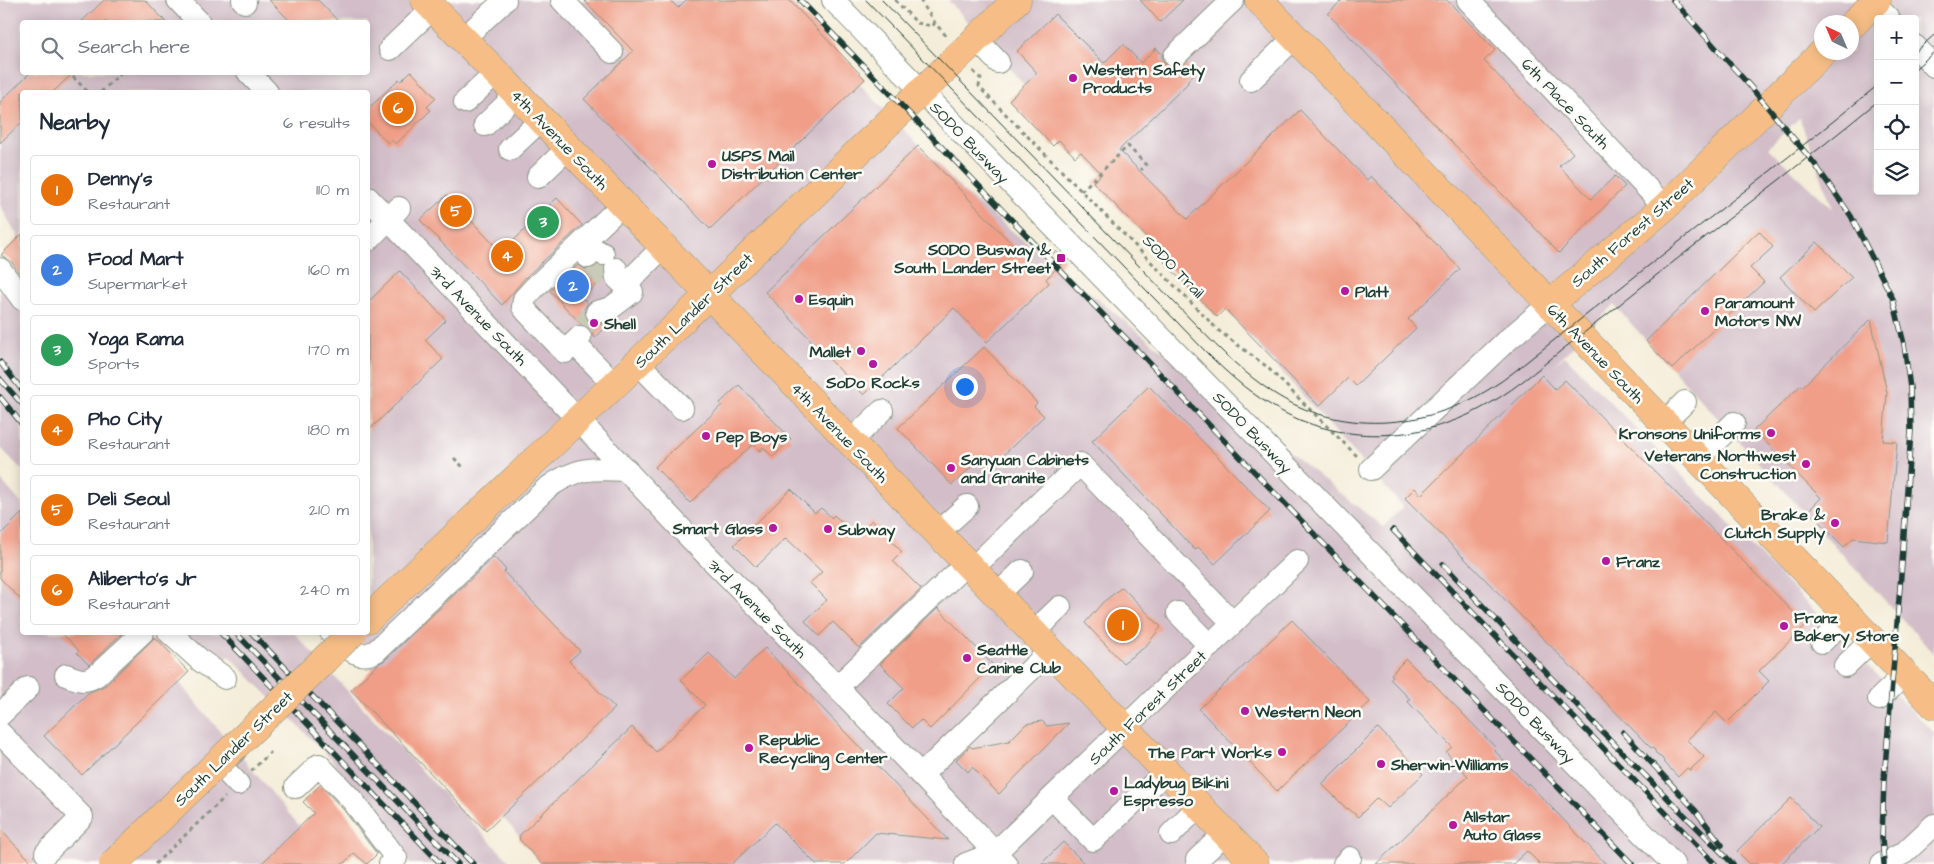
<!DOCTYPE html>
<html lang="en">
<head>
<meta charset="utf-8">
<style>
  :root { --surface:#fff; --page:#f6f6f7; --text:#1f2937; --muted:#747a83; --line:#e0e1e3; --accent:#d93025 }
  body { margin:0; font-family:"Architects Daughter",sans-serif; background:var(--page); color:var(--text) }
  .controls { position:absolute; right:15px; top:15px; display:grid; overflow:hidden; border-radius:5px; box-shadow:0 2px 12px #0003 }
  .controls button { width:45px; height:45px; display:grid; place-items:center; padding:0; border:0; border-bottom:1px solid var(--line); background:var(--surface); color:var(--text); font:25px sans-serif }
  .compass { position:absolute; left:1814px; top:15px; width:45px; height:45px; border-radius:50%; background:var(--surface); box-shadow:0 2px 12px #0003; rotate:316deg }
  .you { position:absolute; left:964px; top:386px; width:18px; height:18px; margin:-12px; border:4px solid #fff; border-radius:50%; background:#1a73e8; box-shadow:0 0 0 8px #1a73e833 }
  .badge { display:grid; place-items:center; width:32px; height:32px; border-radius:50%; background:var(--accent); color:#fff; font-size:16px; font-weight:700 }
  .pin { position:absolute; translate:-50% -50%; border:2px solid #fff; box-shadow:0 1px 5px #0006 }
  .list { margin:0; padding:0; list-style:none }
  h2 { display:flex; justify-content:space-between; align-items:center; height:65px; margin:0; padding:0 20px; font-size:21px }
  h2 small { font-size:16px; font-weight:400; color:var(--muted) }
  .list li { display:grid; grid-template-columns:32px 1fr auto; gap:15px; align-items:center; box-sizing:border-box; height:70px; margin:0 10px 10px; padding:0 10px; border:1px solid var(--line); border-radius:5px }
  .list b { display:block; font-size:19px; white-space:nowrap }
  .list p { margin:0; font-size:16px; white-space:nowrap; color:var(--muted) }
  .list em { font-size:16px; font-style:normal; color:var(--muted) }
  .icon { flex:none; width:28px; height:28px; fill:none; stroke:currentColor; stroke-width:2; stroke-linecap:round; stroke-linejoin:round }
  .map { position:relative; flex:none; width:1934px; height:864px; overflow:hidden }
  .search { position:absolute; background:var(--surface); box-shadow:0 2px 12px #0003; left:20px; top:20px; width:350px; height:55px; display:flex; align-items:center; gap:12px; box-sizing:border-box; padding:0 18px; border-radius:5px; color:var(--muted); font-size:19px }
  .panel { position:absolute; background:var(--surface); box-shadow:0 2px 12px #0003; left:20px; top:90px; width:350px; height:545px; border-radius:5px }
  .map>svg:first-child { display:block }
  .industrial { fill:#d2bdc8; fill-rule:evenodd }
  .building { fill:#f09e87 }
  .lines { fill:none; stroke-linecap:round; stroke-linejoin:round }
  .minor-tunnel { stroke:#c9cab8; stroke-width:22; stroke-dasharray:22 11; stroke-linecap:butt }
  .minor-casing { stroke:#8a9586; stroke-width:24 }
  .major-casing { stroke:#8a9586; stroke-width:29 }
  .path { stroke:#8a9586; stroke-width:3; stroke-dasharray:4 4; stroke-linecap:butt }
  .minor { stroke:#fff; stroke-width:22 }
  .major { stroke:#f6be86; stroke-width:28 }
  .tram { stroke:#1f3d34; stroke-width:1 }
  .rail-casing { stroke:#1f3d34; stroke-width:5.5 }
  .rail { stroke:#fdfcf7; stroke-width:4; stroke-dasharray:11; stroke-linecap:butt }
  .major-bridge-casing { stroke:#8a9586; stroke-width:29; stroke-linecap:butt }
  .major-bridge { stroke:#f6be86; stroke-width:28 }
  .poi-dot { fill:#b5179e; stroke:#fdfcf7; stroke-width:2 }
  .labels { text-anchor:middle; stroke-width:5; stroke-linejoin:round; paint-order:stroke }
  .poi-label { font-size:16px; font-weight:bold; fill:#1f3d34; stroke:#fdfcf7; text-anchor:start }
  .street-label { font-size:16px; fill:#1f3d34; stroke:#fdfcf7 }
</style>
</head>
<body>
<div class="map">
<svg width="1934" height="864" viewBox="0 0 1934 864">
  <rect width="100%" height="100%" fill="#fdfcf7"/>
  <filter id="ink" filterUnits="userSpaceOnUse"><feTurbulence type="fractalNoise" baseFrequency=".02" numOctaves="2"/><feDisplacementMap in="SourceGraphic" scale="10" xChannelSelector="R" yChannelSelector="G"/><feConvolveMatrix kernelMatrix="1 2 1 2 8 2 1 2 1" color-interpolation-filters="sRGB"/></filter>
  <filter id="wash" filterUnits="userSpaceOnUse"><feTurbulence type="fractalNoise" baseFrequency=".0096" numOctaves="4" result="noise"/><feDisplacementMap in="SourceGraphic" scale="20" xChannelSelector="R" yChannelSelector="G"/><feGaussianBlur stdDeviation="1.12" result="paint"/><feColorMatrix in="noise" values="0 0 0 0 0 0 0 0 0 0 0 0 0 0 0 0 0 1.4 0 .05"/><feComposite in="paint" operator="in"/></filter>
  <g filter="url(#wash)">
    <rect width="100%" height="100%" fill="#f4edd9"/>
    <g class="industrial">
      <path d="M0,0h778l189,195 416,332 20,-20 -455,-507h986v654l-320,-349 -61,61 12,-10 369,377v131h-1390l-204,-231 28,-1v-540h-346v152l-22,-39zM1878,19h37v172h-37zM22,22h346v50h-346zM1822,22h30v30h-30zM1799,118l1,1 33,90 -65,-61z"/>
      <path d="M0,283l22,31v156l-22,-23z"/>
      <path d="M0,479l22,25v128l116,1 193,231h-331z"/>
      <path d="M179,633h115l123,133 95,98h-102l-79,-105 -102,-103 -15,13z"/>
    </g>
    <g id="blocks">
      <g class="building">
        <path d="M104,0h41l21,22h-85z"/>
        <path d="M269,0h49l21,22h-48z"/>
        <path d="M584,0h86l8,8 8,-8h103l76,79 -155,150 -126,-130 49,-48z"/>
        <path d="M1140,0h43l-23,22z"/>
        <path d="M1342,0h105l48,50 -11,11 89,92 -14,13 32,33 24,-23 10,10 -66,67 -231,-239z"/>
        <path d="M1055,14l49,49 19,-19 18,19 15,-15 6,6v6l4,5 13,6 6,-7 9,10 -7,7 1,2 -69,67 68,69 113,-109 67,70 4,-4 89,93 -52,50 8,9 -60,58 -8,-8 -29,28 -94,-97 -8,8 -53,-55 2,-2 -11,-10 2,-2 -64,-66 9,-8 -21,-22 -6,5 -16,-17 -6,6 -44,-46 28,-27 -20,-22z"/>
        <path d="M411,71l25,27 -9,9 4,3 -35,34 -5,-4 -3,3 -20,-21v-13l31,-30 2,2z"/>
        <path d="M31,72h43l-21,20h-31v30l-22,21v-41z"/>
        <path d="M918,146l119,124 19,-19 9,9 -19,19 3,4 -62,59 -33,-34 -90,87 -99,-103z"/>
        <path d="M447,195l48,51h13l49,-48 25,27 -56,52 -24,28 -82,-85z"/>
        <path d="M1759,231l14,16 -23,21 14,14 -92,87 -26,-28z"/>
        <path d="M22,234v43l-11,-16 -10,-6z"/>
        <path d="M1817,242l35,35 -38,36 -34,-36z"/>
        <path d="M578,265l9,5 6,-1 4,-3 6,1 1,13h-2l-20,18 6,5 -4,6 1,7 3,5 6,4 13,-2 2,1 -14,14 -5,-10 -9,-4 -31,-33z"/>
        <path d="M400,271l46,49 -21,20 18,19 -75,72v-129z"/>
        <path d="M1871,319l16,74 -4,48 14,1 -9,100 -35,-4 -9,9 -36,-36 13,-13 -67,-68 47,-45 1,2z"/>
        <path d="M984,347l53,56 -3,3 10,10 -56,54 -9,-10 -27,25 -54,-57z"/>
        <path d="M1542,375l13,14 10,-9 241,245 -47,46 10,10 -42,42 -11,-11 -29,28 17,17 -14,13 -3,-2 -9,9 -13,-14 -3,-5 -5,-3 -3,-6 -4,-2 -245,-249 10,-10 6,7z"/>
        <path d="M739,385l52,54 -18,18 -10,-10 -3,4 -7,-7 -63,59 -35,-36 18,-18 1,1 48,-45 -2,-2z"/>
        <path d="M1149,386l121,125 -55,53 -17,-17 -3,3 -103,-109z"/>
        <path d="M791,489l24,24 6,-5 11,10 2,-3 22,21 16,-16 30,32 -9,9 28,28 -62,59 -26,-26 -14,14 -14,-15 22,-21 -17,-17 12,-11 -36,-34 -30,29 -22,-22z"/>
        <path d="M22,513v88l-22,-23v-43z"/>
        <path d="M494,557l12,13 -2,2 76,79 -11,10 46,47 -129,123 -135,-141 27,-26 7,-4z"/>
        <path d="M1122,587l39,40 -16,20 -22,16 -38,-40 17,-20z"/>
        <path d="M938,608l55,57 -63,64 -9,-9 -9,8 -24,-24 16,-16 -24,-24z"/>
        <path d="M1292,620l78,82 -93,89 -78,-82z"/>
        <path d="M61,632h62l-34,33 -12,-12 2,-2z"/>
        <path d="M155,637l34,35 -107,103 -38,-39 44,-43 18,-8z"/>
        <path d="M765,648l183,192 -72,-7 -31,31h-29l-41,-41 -43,41h-190l-23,-25 1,-1 -1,-2 113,-109 24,25 49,-47 -24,-25 28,-27 25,26z"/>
        <path d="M1406,659l22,22 2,-1 66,68 -2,2 33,35 1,-2 78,81h-66l-13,-13 -14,13h-137l92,-88 -22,-24 6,-5 -45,-46 3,-2 -20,-20 3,-3 -2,-2z"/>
        <path d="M1042,721l5,5 22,-3 -70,71 -27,-27 -4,5 -12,-12 14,-14 2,2 37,-7 17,-17z"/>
        <path d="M1378,728l45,46 -35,34 -11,-10 -19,19 -10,-9 -1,1 -25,-25z"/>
        <path d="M320,785l23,24 34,45 -10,10 -13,-11 -11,11h-82l53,-51 -11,-11z"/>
        <path d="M1791,798l28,29 -38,37h-31l-13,-13z"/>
        <path d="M0,829l15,16 19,19h-34z"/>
        <path d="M1063,842l22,22h-44z"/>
      </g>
    </g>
  </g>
  <g filter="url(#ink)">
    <use href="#blocks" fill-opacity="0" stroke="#8a9586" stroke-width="1"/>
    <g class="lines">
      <g class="minor-tunnel">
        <path d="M592,264l14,15"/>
        <path d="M583,326l14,-14"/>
      </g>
      <g class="minor-casing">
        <g id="minor">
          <path d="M178,0l21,22"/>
          <path d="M243,0l2,2"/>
          <path d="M562,0l50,52"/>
          <path d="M833,0l840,864"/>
          <path d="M1468,0l197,207"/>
          <path d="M1874,3l15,16"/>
          <path d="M463,39l42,-39"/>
          <path d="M976,39l22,23"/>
          <path d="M1915,46l19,20"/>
          <path d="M390,49l43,-41"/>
          <path d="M1175,56l58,-56"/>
          <path d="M248,72l19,20"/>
          <path d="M1251,80l44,-43"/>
          <path d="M465,102l31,-29"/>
          <path d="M485,125l32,-31"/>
          <path d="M510,149l31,-29"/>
          <path d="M538,177l30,-29"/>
          <path d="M368,198l324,342 145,147 169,177"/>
          <path d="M368,240l31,-32"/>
          <path d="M588,257l-6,-14 41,-39"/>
          <path d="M0,269l22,30"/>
          <path d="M625,285l38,-38"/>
          <path d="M597,312l14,-4 21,-16 -15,-14 -1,-9"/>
          <path d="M580,337l-15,15 -37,-39 -5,-6 1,-8 11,-12 47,-44 21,11"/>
          <path d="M574,343l41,42"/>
          <path d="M638,363l44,45"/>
          <path d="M1664,423l21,-21"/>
          <path d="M850,442l32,-31"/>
          <path d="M1698,459l36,-36"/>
          <path d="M1371,469l133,-126 46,-39"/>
          <path d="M937,533l30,-27"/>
          <path d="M972,569l108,-105 153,159"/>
          <path d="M997,595l25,-24"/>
          <path d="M1178,613l32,33"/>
          <path d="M169,632l32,29 24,17"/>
          <path d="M331,632c14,13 25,30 45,19l170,-162c30,-22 45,-21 81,-19"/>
          <path d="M1033,633l27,-26"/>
          <path d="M1822,642l26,-26"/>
          <path d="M1845,666l27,-26"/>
          <path d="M66,675c13,5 19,8 31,0l46,-43"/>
          <path d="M837,687l129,-123"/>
          <path d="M1879,699l25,-24"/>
          <path d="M0,715l28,-27"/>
          <path d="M0,733l82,84 -36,36"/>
          <path d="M235,751l-15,14 18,19"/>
          <path d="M921,775l129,-124"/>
          <path d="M296,787l23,-22 34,36 43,57 -6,6"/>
          <path d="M1052,798l41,42 73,-68"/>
          <path d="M1171,834l28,-28"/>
          <path d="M1197,860l28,-27"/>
          <path d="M966,864l29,-11"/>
          <path d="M988,864l7,-11 302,-292"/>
          <path d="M1344,864l6,-6"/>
          <path d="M1882,864l22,-11 30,-28"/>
        </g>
      </g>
      <g class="major-casing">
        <g id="major">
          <path d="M425,0l92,94 738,770"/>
          <path d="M1259,0l675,705"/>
          <path d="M1852,25l25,-25"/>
          <path d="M1550,304l115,-97 158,-155"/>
          <path d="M368,619l261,-248 388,-371"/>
        </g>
      </g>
      <g class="path">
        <path d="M895,0l22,23 15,3 3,-3"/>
        <path d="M920,0l15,23 13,15"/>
        <path d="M973,71l8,8 -2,7 2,3 238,242 47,35 91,90"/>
        <path d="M73,77l15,15"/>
        <path d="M101,92l21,-20"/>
        <path d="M1081,191l47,-45 18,19 -5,5"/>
        <path d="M454,458l9,9"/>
        <path d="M251,771l20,-19"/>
        <path d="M155,864l70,-67"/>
      </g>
      <use href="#minor" class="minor"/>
      <use href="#major" class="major"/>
      <g class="tram">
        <path d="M866,0l341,353c19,19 39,37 62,51 63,40 143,40 209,6 31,-16 58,-39 85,-61 29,-22 57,-45 86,-68 76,-60 154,-118 229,-180"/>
        <path d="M882,0l316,327c23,24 47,47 74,65 67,44 153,38 219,-4 15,-9 29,-21 43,-32 35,-27 69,-55 104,-82 80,-63 161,-124 240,-189"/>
        <path d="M1915,52l19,-17"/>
        <path d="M1915,69l19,-17"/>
      </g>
      <g class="rail-casing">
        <g id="rail">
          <path d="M800,0l832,864"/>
          <path d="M1673,0l76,85 65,78 37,53 42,83 11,45 6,44 1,43 -9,132 -18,216 -2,59 2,26"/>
          <path d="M0,362l22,28"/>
          <path d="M0,379l22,25"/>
          <path d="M0,397l22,27"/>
          <path d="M1393,530l322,334"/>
          <path d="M1443,564l173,182 117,118"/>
          <path d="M220,632l221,232"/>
          <path d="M235,632l223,232"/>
          <path d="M251,632l222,232"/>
          <path d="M1623,732l72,78 27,35"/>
        </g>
      </g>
      <use href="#rail" class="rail"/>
      <g class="major-bridge-casing">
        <path id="major-bridge" d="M113,864l240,-232"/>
      </g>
      <use href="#major-bridge" class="major-bridge"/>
    </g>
  </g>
  <g class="poi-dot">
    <circle cx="1073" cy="78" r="5"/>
    <circle cx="712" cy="164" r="5"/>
    <rect x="1056" y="253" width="10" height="10" rx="2.5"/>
    <circle cx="1345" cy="291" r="5"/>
    <circle cx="799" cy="299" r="5"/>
    <circle cx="1705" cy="311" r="5"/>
    <circle cx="594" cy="323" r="5"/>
    <circle cx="861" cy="351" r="5"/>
    <circle cx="873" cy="364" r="5"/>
    <circle cx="1771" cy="433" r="5"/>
    <circle cx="706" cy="436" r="5"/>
    <circle cx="1806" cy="464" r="5"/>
    <circle cx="951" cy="468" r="5"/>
    <circle cx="1835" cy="523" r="5"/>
    <circle cx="773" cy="528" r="5"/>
    <circle cx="828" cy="529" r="5"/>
    <circle cx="1606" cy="561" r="5"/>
    <circle cx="1784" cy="626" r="5"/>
    <circle cx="967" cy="658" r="5"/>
    <circle cx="1245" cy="711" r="5"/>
    <circle cx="749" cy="748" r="5"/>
    <circle cx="1282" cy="752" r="5"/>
    <circle cx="1381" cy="764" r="5"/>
    <circle cx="1114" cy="791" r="5"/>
    <circle cx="1453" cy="825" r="5"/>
  </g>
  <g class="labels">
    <g class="poi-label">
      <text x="1083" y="75">Western Safety<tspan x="1083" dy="18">Products</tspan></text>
      <text x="722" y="161">USPS Mail<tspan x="722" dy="18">Distribution Center</tspan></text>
      <text x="1051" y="255" text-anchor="end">SODO Busway &amp;<tspan x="1051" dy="18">South Lander Street</tspan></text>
      <text x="1355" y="297">Platt</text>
      <text x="809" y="305">Esquin</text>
      <text x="1715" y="308">Paramount<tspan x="1715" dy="18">Motors NW</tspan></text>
      <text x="604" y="329">Shell</text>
      <text x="851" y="357" text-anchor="end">Mallet</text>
      <text x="873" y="388" text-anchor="middle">SoDo Rocks</text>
      <text x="1761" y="439" text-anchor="end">Kronsons Uniforms</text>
      <text x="716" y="442">Pep Boys</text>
      <text x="1796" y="461" text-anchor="end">Veterans Northwest<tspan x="1796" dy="18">Construction</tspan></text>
      <text x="961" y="465">Sanyuan Cabinets<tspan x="961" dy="18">and Granite</tspan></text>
      <text x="1825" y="520" text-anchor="end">Brake &amp;<tspan x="1825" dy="18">Clutch Supply</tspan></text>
      <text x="763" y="534" text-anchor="end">Smart Glass</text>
      <text x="838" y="535">Subway</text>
      <text x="1616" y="567">Franz</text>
      <text x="1794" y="623">Franz<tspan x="1794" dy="18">Bakery Store</tspan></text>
      <text x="977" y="655">Seattle<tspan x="977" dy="18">Canine Club</tspan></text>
      <text x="1255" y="717">Western Neon</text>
      <text x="759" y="745">Republic<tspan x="759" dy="18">Recycling Center</tspan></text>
      <text x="1272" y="758" text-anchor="end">The Part Works</text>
      <text x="1391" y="770">Sherwin-Williams</text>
      <text x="1124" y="788">Ladybug Bikini<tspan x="1124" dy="18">Espresso</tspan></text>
      <text x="1463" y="822">Allstar<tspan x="1463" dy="18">Auto Glass</tspan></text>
    </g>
    <g class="street-label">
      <text transform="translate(1566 103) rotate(46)" y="6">6th Place South</text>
      <text transform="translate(560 139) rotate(46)" y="6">4th Avenue South</text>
      <text transform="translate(970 142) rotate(46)" y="6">SODO Busway</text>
      <text transform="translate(1632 232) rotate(-41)" y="6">South Forest Street</text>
      <text transform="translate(1174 266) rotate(46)" y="6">SODO Trail</text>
      <text transform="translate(693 310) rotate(-44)" y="6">South Lander Street</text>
      <text transform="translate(479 315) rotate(46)" y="6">3rd Avenue South</text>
      <text transform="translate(1596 353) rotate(46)" y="6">6th Avenue South</text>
      <text transform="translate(840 432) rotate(46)" y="6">4th Avenue South</text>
      <text transform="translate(1253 432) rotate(46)" y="6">SODO Busway</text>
      <text transform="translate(758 608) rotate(45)" y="6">3rd Avenue South</text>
      <text transform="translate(1147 707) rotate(-44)" y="6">South Forest Street</text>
      <text transform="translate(1536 722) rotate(46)" y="6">SODO Busway</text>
      <text transform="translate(233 748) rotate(-44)" y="6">South Lander Street</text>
    </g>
  </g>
</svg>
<div class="controls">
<button>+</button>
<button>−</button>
<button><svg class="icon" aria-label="locate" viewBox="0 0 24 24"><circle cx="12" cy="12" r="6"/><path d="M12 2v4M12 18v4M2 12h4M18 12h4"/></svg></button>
<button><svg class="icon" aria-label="layers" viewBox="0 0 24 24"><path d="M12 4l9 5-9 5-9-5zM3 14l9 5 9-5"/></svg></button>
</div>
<svg class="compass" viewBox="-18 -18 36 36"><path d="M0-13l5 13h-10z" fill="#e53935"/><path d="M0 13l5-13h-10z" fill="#747a83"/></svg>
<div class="you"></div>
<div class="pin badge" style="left:1123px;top:625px;background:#e8710a">1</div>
<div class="pin badge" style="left:573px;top:286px;background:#3f7fe0">2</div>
<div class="pin badge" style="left:543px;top:222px;background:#2e9e5b">3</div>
<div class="pin badge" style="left:507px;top:256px;background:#e8710a">4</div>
<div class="pin badge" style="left:456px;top:211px;background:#e8710a">5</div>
<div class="pin badge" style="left:398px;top:108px;background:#e8710a">6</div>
<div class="search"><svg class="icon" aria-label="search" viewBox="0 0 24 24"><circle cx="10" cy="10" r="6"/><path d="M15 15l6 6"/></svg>Search here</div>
<section class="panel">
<h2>Nearby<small>6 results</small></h2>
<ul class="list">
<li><span class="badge" style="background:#e8710a">1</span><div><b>Denny's</b><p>Restaurant</p></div><em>110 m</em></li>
<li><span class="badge" style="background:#3f7fe0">2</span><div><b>Food Mart</b><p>Supermarket</p></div><em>160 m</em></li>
<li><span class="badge" style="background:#2e9e5b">3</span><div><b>Yoga Rama</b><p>Sports</p></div><em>170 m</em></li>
<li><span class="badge" style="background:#e8710a">4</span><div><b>Pho City</b><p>Restaurant</p></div><em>180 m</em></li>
<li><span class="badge" style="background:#e8710a">5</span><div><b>Deli Seoul</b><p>Restaurant</p></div><em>210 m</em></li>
<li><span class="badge" style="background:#e8710a">6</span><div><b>Aliberto's Jr</b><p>Restaurant</p></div><em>240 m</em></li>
</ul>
</section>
</div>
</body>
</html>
